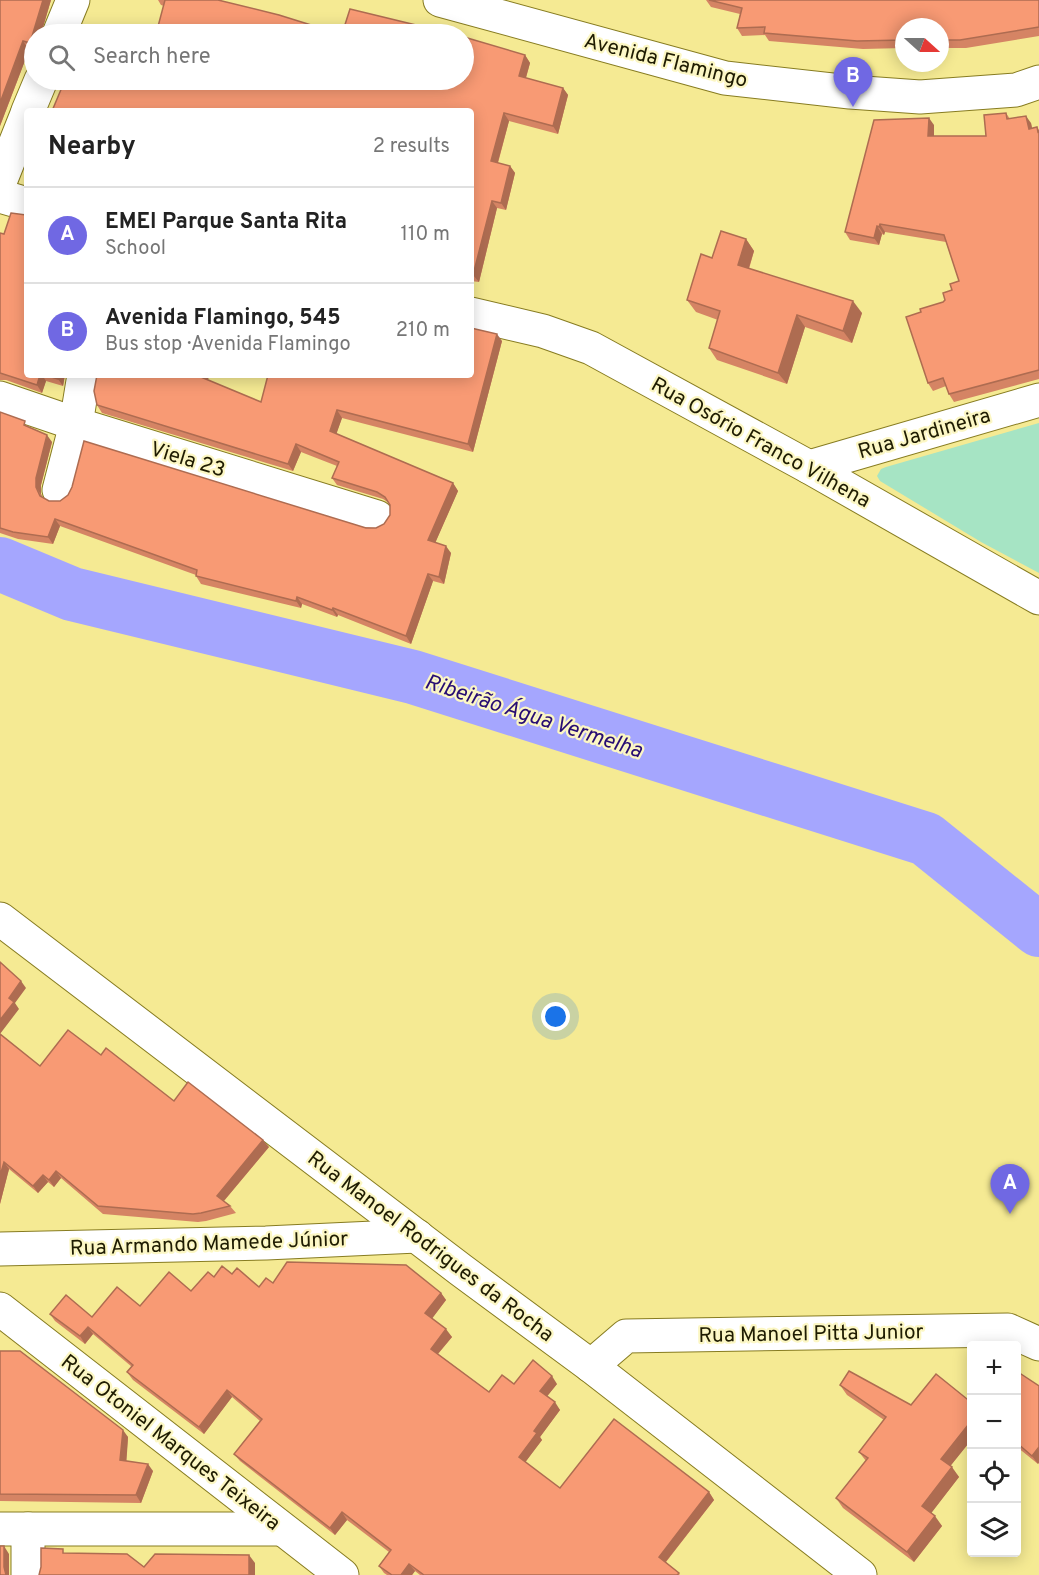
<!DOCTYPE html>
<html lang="en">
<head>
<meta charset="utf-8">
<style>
  :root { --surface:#fff; --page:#f6f6f6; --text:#222; --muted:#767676; --line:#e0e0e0; --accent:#7068e3 }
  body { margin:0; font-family:Overpass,sans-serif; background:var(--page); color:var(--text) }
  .controls { position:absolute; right:18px; bottom:18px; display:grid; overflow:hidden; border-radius:6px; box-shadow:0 3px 15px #0003 }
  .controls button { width:54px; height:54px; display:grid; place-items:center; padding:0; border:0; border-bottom:2px solid var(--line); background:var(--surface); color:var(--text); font:30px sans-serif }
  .compass { position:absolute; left:895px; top:18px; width:54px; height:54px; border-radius:50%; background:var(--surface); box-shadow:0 3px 15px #0003; rotate:111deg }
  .you { position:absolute; left:556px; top:1017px; width:21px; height:21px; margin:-15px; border:4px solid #fff; border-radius:50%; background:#1a73e8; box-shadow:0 0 0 9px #1a73e833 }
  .badge { display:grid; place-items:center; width:39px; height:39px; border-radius:50%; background:var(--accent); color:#fff; font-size:20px; font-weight:700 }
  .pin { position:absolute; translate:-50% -50px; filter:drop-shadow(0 2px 3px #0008) }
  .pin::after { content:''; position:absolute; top:32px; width:21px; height:18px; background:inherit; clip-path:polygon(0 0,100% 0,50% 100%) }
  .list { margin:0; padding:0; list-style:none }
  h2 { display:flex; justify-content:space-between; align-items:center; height:78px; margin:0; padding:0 24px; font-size:26px }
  h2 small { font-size:20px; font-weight:400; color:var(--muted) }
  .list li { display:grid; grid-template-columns:39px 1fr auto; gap:18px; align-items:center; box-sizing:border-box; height:96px; padding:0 24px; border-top:2px solid var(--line) }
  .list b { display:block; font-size:22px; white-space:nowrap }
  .list p { margin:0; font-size:20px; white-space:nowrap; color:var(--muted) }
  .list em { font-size:20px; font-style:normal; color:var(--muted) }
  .icon { flex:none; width:33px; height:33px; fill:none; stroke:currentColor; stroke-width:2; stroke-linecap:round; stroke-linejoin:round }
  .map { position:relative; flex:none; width:1039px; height:1575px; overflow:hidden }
  .search { position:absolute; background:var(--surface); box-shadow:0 3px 15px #0003; left:24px; top:24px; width:450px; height:66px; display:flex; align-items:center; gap:15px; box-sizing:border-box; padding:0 21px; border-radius:33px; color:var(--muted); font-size:22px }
  .panel { position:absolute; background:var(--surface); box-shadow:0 3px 15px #0003; left:24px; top:108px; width:450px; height:270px; border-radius:6px }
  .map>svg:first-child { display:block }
  .green { fill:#a6e4c4 }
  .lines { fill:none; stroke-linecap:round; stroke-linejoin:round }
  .river { stroke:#a5a6fe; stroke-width:54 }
  .minor-casing { stroke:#877c21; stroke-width:35 }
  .minor { stroke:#fff; stroke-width:33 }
  .wall { fill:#d58464 }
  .shaded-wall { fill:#ae6c51 }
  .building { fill:#f89a74; stroke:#ae6c51; stroke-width:1.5 }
  .labels { text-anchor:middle; stroke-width:4.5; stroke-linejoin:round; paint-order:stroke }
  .street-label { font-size:21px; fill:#1f1c02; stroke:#fcf7c4 }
  .water-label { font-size:22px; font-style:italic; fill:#270d73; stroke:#fcf7c4 }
</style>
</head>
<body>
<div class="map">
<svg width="1039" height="1575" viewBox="0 0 1039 1575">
  <rect width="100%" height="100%" fill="#f5ea93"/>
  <path class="green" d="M1039,423v150l-58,-31 -101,-61 -3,-5 4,-7 5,-2z"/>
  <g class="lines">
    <path class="river" d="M0,564l72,30 341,83 513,162 113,91"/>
    <g class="minor-casing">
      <g id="minor">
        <path d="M440,0l285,78 125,14 70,5 96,-7 23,-8"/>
        <path d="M59,34l14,-34"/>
        <path d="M28,111l13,-31"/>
        <path d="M0,182l27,-68"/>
        <path d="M0,196l27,8"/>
        <path d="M471,314l72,17 48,17 218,119 230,131"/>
        <path d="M0,398l76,26 301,93"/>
        <path d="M809,467l230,-67"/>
        <path d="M59,490l17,-66 8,-49"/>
        <path d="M0,919l461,351 130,96 269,209"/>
        <path d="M0,1249l266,-6 151,-7"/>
        <path d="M0,1309l342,266"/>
        <path d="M591,1366l35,-30 382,-6 31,14"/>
        <path d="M0,1529h281"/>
        <path d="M28,1529v46"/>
      </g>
    </g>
    <use href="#minor" class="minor"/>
  </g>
  <g class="wall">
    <path d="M0,0h51l-10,34h-7v17l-5,-1 -29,76z"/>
    <path d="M158,0h63l-57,6 -3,-1z"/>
    <path d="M706,0h333v36l-73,12h-26v-21h-36v21l-41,1 -94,-8 -4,-6 -23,1 -5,-8 3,-14 -29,-7z"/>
    <path d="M525,55l5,8 -4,15 37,10 5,7 -10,39 -49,-13 -11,42 12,3 5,7 -9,37 -9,-2 -18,74 -8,-1v-170z"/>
    <path d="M1006,113l4,6 21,4 1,6 5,-2 2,3v249l-85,23 -5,-8 -3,-8 -13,5 -5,-8 -7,-71 22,-10 16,-21 -13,-39 -61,-10 -1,3 -2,-1 -3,11 -29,-5 -5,-8 89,-107v11h52z"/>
    <path d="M26,215l1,160h38l-2,11 -17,-5 -4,12 -36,-13h-6v-147l4,1z"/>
    <path d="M746,239l8,12 -5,18 113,44 -10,30 -47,-16 -18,57 -70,-24 -8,-12 9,-28 -22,-8 -9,-12 25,-42z"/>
    <path d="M502,341l-29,111 -131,-34 -6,16 117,49 5,8 -23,52 16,10 -7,31 -11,-3 -22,63 -73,-29 -1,2 -35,-13 -1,4 -100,-24 -5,-8v-1l-136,-49 -7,18 -35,-5 -18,-6v-121l29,15 23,15 -11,43v9l1,3 7,4 327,27 8,-4 6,-9v-10l-1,-2 -6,-4 -46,-14 -5,-7 5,-12 -36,-14 -8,19 -191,-58 -5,-8 111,-25 53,22z"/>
    <path d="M0,1034l40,32 61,-11 73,46 95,46 -45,54 6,5 6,7 -30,8 -8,1 -95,-8 -42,-36 -7,9 -6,-5 -10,11 -29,-24 -9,35z"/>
    <path d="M232,1274l27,13 14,-4 168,10 5,7 -14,18 20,19 -14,17 51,38 25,-8h43l-10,12 13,14 -20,27 2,3 -17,22 35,26 149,4 5,8 -48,62 14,13h-260l-5,-4 -3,4h-25l-3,-2 -5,-7 10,-14 -42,-32 -12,15 -95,-74 -6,-7 26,-33 -28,-24 -28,37 -71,-54 -6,-8 5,-5 -39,-33 -8,10 -30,-23 -5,-7 42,3 48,-11 51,-15 23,-14z"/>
    <path d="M0,1351l128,86 -2,24 27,10 -12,32 -141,-2z"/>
    <path d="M1017,1374l21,90 -21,-17z"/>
    <path d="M840,1385l71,20 61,-2v36l-22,27 9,11 -28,36 11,13 -28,36 -71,-54 -7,-10 30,-37 -7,-9 25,-32 -37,-25z"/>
  </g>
  <g class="shaded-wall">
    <path d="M43,0h8l-10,34h-7v16l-4,-7z"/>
    <path d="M23,41l6,9 -29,76v-23z"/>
    <path d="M525,55l5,8 -6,21 -5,-8z"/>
    <path d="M563,88l5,7 -10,39 -5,-8z"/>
    <path d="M504,113l5,8 -13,48 -5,-8z"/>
    <path d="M1026,116l5,7 3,14 -5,-8z"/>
    <path d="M929,118l5,7v18l-6,-7z"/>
    <path d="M510,166l5,7 -9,37 -5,-7z"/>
    <path d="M492,201l5,7 -18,74 -6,-7z"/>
    <path d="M880,224l5,8 -1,3 -5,-8z"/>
    <path d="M877,226l5,8 -3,11 -5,-7z"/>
    <path d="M746,239l8,12 -8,26 -8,-12z"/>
    <path d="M853,301l9,12 -10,30 -9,-12z"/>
    <path d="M797,315l8,12 -18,57 -9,-11z"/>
    <path d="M497,334l5,7 -29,111 -5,-8z"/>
    <path d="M40,375h2l4,6 -4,12 -5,-8z"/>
    <path d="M59,375h6l-2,11 -5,-7z"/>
    <path d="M202,375h8l-4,9 -5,-7z"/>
    <path d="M337,410l5,8 -7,20 -5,-7z"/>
    <path d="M47,435l5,7 -11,43v9l5,9 -10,-16v-9z"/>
    <path d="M296,444l5,8 -8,19 -5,-7z"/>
    <path d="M453,483l5,8 -25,57 -5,-8z"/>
    <path d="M55,519l5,7 -7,18 -5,-7z"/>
    <path d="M446,546l5,7 -7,31 -5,-7z"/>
    <path d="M428,574l5,7 -22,63 -5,-8z"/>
    <path d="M297,597l5,7 -1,4 -5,-7z"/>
    <path d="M333,608l5,7 -1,2 -5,-7z"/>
    <path d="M21,981l5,7 -11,15 4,6 -19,25v-14l9,-22z"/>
    <path d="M263,1140l6,7 -47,56 -5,-7z"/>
    <path d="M4,1162l5,7 -9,35v-28z"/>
    <path d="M56,1171l5,7 -7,9 -5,-7z"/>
    <path d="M43,1175l5,7 -10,11 -5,-7z"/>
    <path d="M441,1293l5,7 -15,20 -6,-7z"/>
    <path d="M88,1327l5,7 -8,10 -5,-8z"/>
    <path d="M446,1329l6,8 -16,19 -5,-7z"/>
    <path d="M552,1376l5,8 -12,15 -5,-8z"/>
    <path d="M227,1390l5,7 -28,37 -5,-7z"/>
    <path d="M555,1402l5,8 -20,27 2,3 -18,24 -5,-7 15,-26z"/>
    <path d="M972,1420v19l-24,30 -7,-10z"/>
    <path d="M123,1430l5,7 -2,31 -6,-8z"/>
    <path d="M1039,1447v16l-1,1 -6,-8z"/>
    <path d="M148,1464l5,7 -12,32 -5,-8z"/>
    <path d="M952,1467l7,10 -30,39 -7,-10z"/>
    <path d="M709,1492l5,8 -50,64 -5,-7z"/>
    <path d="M342,1512l5,8 -12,15 -5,-7z"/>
    <path d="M935,1516l7,10 -28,36 -7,-10z"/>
    <path d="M4,1546l5,8v21h-3l-2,-8z"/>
    <path d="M249,1555l6,8v12h-6z"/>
    <path d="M409,1564l6,7 -3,4h-11z"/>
  </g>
  <g class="building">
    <path d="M0,0h43l-13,43 -7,-2 -23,62z"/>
    <path d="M165,0h53l61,15 61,19h-184z"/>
    <path d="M709,0h330v27l-79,13h-20v-13h-36v13l-47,1 -93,-8 1,-6 -28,1 5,-20z"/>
    <path d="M350,9l99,24 5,1h-112z"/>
    <path d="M464,37l61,18 -6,21 44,12 -10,38 -49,-13 -13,48 19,5 -9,37 -9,-2 -19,74 -2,-1v-163h-419l13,-31h399z"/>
    <path d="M1006,113l1,6 19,-3 3,13 8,-2 1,5 1,-1v239l-90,24 -6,-16 -15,5 -22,-66 15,-5 -1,-3 23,-7 2,-2 -2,-7 9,-3 -2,-6 9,-3 -15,-46 -64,-11 -1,3 -2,-1 -3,12 -29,-6 29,-112 55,-2 -1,18h58l-2,-21z"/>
    <path d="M11,213l15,2 1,-1v161h13l-3,10 -37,-12v-140l4,1z"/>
    <path d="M721,231l25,8 -8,26 115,36 -10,30 -46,-16 -19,58 -69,-25 11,-37 -33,-11 14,-46 11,4z"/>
    <path d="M471,328l26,6 -29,110 -131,-34 -7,21 123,52 -25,57 18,6 -7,31 -11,-3 -22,62 -73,-28 -1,2 -35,-13 -1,4 -100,-25 1,-6 -142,-51 -7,18 -35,-5 -13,-4v-116l25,9 -1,4 23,10 -11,43v9l4,9 9,5h11l8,-6 4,-8 12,-46 282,87h10l8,-4 6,-9v-10l-5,-8 -8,-5 -45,-14 7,-16 -43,-18 -8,20 -191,-59 -3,-14 3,-16h105l-1,2 60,25 7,-27h203z"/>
    <path d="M45,375h14l-1,4z"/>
    <path d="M0,962l21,19 -12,17 5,4 -14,18z"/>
    <path d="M68,1030l33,25 5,-7 68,53 14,-19 75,58 -46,56 13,10 -29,7 -8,1 -95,-8 -42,-35 -7,9 -6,-5 -10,11 -29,-24 -4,14v-142l40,32z"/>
    <path d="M287,1262l119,3 35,28 -16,20 21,16 -15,20 58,43 13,-17 12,9 19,-24 19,16 -12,15 15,11 -21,29 3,2 -18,24 41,31 54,-69 95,73 -50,65 20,16 -2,2h-253l-15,-11 -8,11h-9l-13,-9 12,-16 -49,-38 -12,16 -96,-74 28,-35 -35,-29 -28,37 -72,-55 6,-7 -45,-38 -8,9 -30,-22 16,-19 26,22 25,-30 23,19 29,-34 22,19 17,-19 6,5 8,-11 10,8 5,-6 22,19 7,-9 7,5z"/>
    <path d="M0,1351h20l103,79 -3,30 28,4 -12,31 -136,-1z"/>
    <path d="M849,1371l62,34 25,-31 36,29v17l-31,39 11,8 -30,39 13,10 -28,36 -71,-54 32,-40 -9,-6 27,-35 -46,-32z"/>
    <path d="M1018,1372l21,14v61l-7,9 -15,-13v-69z"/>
    <path d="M0,1546h4v21l2,8h-6z"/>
    <path d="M41,1548l22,1v4l64,1 17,13 11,-13 94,1v20h-210l2,-8z"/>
  </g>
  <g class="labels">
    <g class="street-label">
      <text transform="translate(666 60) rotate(14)" y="7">Avenida Flamingo</text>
      <text transform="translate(924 433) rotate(-16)" y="7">Rua Jardineira</text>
      <text transform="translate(761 442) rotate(29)" y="7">Rua Osório Franco Vilhena</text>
      <text transform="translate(188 459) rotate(17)" y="7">Viela 23</text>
      <text transform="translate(209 1243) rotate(-2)" y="7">Rua Armando Mamede Júnior</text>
      <text transform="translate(431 1246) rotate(37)" y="7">Rua Manoel Rodrigues da Rocha</text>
      <text transform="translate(811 1333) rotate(-1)" y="7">Rua Manoel Pitta Junior</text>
      <text transform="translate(171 1442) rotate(38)" y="7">Rua Otoniel Marques Teixeira</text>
    </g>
    <g class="water-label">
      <text transform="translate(534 715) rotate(18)" y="8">Ribeirão Água Vermelha</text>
    </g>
  </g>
</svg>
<div class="controls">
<button>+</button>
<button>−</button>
<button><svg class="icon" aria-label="locate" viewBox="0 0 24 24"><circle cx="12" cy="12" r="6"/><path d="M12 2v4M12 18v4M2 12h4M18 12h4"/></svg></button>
<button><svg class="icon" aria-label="layers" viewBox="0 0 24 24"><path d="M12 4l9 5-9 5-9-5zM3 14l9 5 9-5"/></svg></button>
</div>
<svg class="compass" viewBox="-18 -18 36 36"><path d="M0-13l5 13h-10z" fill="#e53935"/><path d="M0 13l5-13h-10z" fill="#767676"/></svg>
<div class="you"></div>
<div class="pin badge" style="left:1010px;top:1214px">A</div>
<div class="pin badge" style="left:853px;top:107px">B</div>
<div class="search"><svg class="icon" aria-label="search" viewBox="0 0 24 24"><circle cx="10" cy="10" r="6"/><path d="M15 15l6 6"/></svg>Search here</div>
<section class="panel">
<h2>Nearby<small>2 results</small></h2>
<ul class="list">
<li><span class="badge">A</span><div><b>EMEI Parque Santa Rita</b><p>School</p></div><em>110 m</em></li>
<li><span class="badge">B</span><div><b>Avenida Flamingo, 545</b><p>Bus stop · Avenida Flamingo</p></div><em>210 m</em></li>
</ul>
</section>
</div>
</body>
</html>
